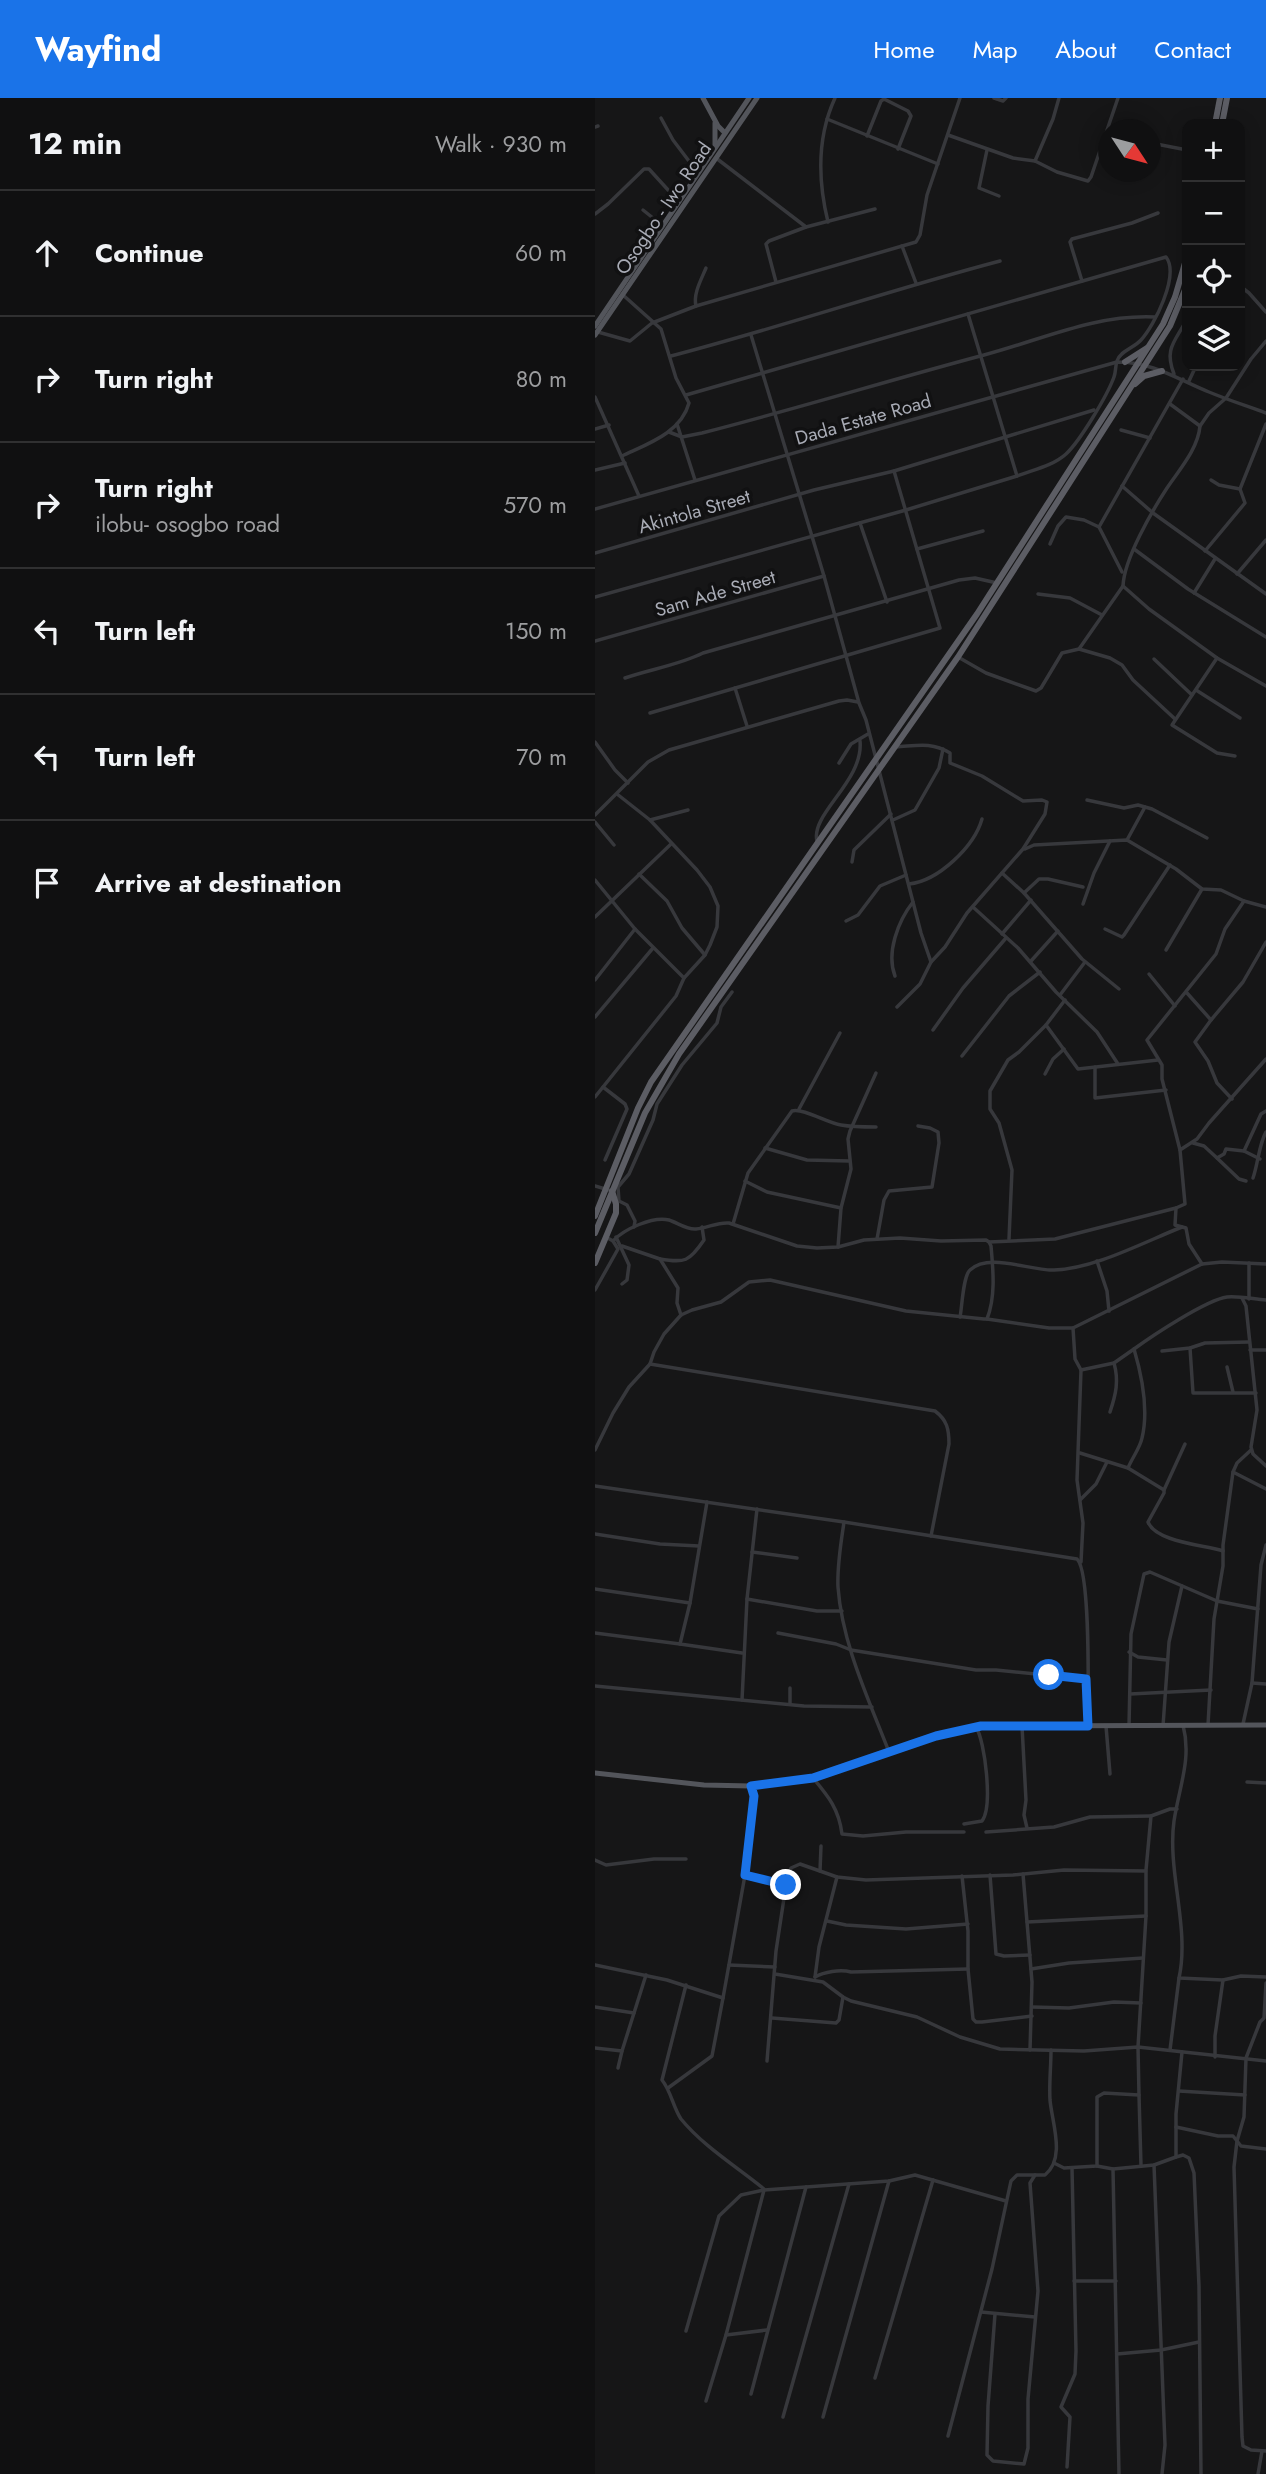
<!DOCTYPE html>
<html lang="en">
<head>
<meta charset="utf-8">
<style>
  :root { --surface:#101011; --page:#1e1e1f; --text:#f1f3f6; --muted:#9c9d9f; --line:#303031; --accent:#1a73e8 }
  body { margin:0; font-family:Jost,sans-serif; background:var(--page); color:var(--text) }
  .controls { position:absolute; right:21px; top:21px; display:grid; overflow:hidden; border-radius:14px; box-shadow:0 4px 18px #0003 }
  .controls button { width:63px; height:63px; display:grid; place-items:center; padding:0; border:0; border-bottom:2px solid var(--line); background:var(--surface); color:var(--text); font:35px sans-serif }
  .compass { position:absolute; left:503px; top:21px; width:63px; height:63px; border-radius:50%; background:var(--surface); box-shadow:0 4px 18px #0003; rotate:126deg }
  .stop { position:absolute; width:21px; height:21px; margin:-16px; border:5px solid #1a73e8; border-radius:50%; background:#fff }
  .stop.end { background:#1a73e8; border-color:#fff; box-shadow:0 2px 7px #0008 }
  .list { margin:0; padding:0; list-style:none }
  h2 { display:flex; justify-content:space-between; align-items:center; height:91px; margin:0; padding:0 28px; font-size:30px }
  h2 small { font-size:23px; font-weight:400; color:var(--muted) }
  .list li { display:grid; grid-template-columns:46px 1fr auto; gap:21px; align-items:center; box-sizing:border-box; height:126px; padding:0 28px; border-top:2px solid var(--line) }
  .list b { display:block; font-size:26px; white-space:nowrap }
  .list p { margin:0; font-size:23px; white-space:nowrap; color:var(--muted) }
  .list em { font-size:23px; font-style:normal; color:var(--muted) }
  .icon { flex:none; width:38px; height:38px; fill:none; stroke:currentColor; stroke-width:2; stroke-linecap:round; stroke-linejoin:round }
  .map { position:relative; flex:none; width:671px; height:2376px; overflow:hidden }
  header { display:flex; align-items:center; gap:42px; box-sizing:border-box; height:98px; padding:0 35px; background:var(--accent); color:#fff }
  header strong { font-size:33px }
  nav { display:flex; gap:38px; margin-inline-start:auto; font-size:24px }
  main { display:flex }
  aside { flex:1; background:var(--surface) }
  .map>svg:first-child { display:block }
  .lines { fill:none; stroke-linecap:round; stroke-linejoin:round }
  .minor { stroke:#37383c; stroke-width:3.5 }
  .primary { stroke:#53555b; stroke-width:5 }
  .trunk { stroke:#5c5d64; stroke-width:6 }
  .route { stroke:#1a73e8; stroke-width:9 }
  .labels { text-anchor:middle; stroke-width:7; stroke-linejoin:round; paint-order:stroke }
  .street-label { font-size:19px; fill:#a9acb6; stroke:#111112 }
</style>
</head>
<body>
<header>
<strong>Wayfind</strong>
<nav><a>Home</a><a>Map</a><a>About</a><a>Contact</a></nav>
</header>
<main>
<aside>
<h2>12 min<small>Walk · 930 m</small></h2>
<ul class="list">
<li><svg class="icon" aria-label="ahead" viewBox="0 0 24 24"><path d="M12 20V5M6 11l6-6 6 6"/></svg><div><b>Continue</b></div><em>60 m</em></li>
<li><svg class="icon" aria-label="right" viewBox="0 0 24 24"><path d="M7 20v-9h11M14 6l5 5-5 5"/></svg><div><b>Turn right</b></div><em>80 m</em></li>
<li><svg class="icon" aria-label="right" viewBox="0 0 24 24"><path d="M7 20v-9h11M14 6l5 5-5 5"/></svg><div><b>Turn right</b><p>ilobu- osogbo road</p></div><em>570 m</em></li>
<li><svg class="icon" aria-label="left" viewBox="0 0 24 24"><path d="M17 20v-9H6M10 6l-5 5 5 5"/></svg><div><b>Turn left</b></div><em>150 m</em></li>
<li><svg class="icon" aria-label="left" viewBox="0 0 24 24"><path d="M17 20v-9H6M10 6l-5 5 5 5"/></svg><div><b>Turn left</b></div><em>70 m</em></li>
<li><svg class="icon" aria-label="arrive" viewBox="0 0 24 24"><path d="M6 21V4h12l-3 4 3 4H6"/></svg><div><b>Arrive at destination</b></div></li>
</ul>
</aside>
<div class="map">
<svg width="671" height="2376" viewBox="0 0 671 2376">
  <rect width="100%" height="100%" fill="#161617"/>
  <g class="lines">
    <g class="minor">
      <path d="M399,0l9,3 3,-3"/>
      <path d="M66,20l12,22 25,33"/>
      <path d="M232,21l111,45"/>
      <path d="M0,29l3,-1"/>
      <path d="M353,37l65,23 22,3 22,11 31,9 3,-4 27,-79"/>
      <path d="M272,38l14,-35 3,-2 24,12 3,5 -13,33"/>
      <path d="M556,45l36,7"/>
      <path d="M392,52l-8,38 20,8"/>
      <path d="M556,58l4,-12"/>
      <path d="M121,60l90,69"/>
      <path d="M440,63l18,-42 6,-21"/>
      <path d="M48,112l20,16"/>
      <path d="M0,116l13,-10 36,-35h5l30,33"/>
      <path d="M233,124c-10,-41 -11,-85 7,-124"/>
      <path d="M307,148l14,37"/>
      <path d="M487,183l-12,-39 2,-3 60,-16 26,-10"/>
      <path d="M181,184l-10,-38 3,-3 37,-14 69,-18"/>
      <path d="M645,188l9,7 17,19"/>
      <path d="M101,208c-3,-12 5,-26 10,-38"/>
      <path d="M3,234l32,9 22,-18 44,-17 220,-64 4,-7 7,-40 33,-97"/>
      <path d="M156,237l73,241 35,127 7,17 55,213 10,29"/>
      <path d="M76,258c111,-29 219,-66 329,-95"/>
      <path d="M579,276c-10,-26 1,-32 13,-55"/>
      <path d="M594,283l7,-15"/>
      <path d="M91,297l480,-138c14,18 -12,69 -25,83 -7,8 -21,11 -24,21 -2,6 -1,11 -3,16 -7,19 -34,64 -48,77 -13,12 -34,16 -49,22"/>
      <path d="M0,299l44,99"/>
      <path d="M82,326l18,56"/>
      <path d="M605,328l9,-13 17,-15 25,-39 15,-18"/>
      <path d="M0,331l14,-4"/>
      <path d="M526,332l29,8"/>
      <path d="M74,334l13,5 20,-4c94,-24 188,-53 282,-78 57,-15 111,-41 171,-38"/>
      <path d="M27,358c25,-12 59,-23 67,-53l-13,-25 -15,-49 -38,-34"/>
      <path d="M0,372l30,-7"/>
      <path d="M616,382l8,5 21,4"/>
      <path d="M527,388l31,27 113,81"/>
      <path d="M0,411l522,-147c36,0 60,17 92,30 19,8 38,14 57,21"/>
      <path d="M265,425l27,79"/>
      <path d="M455,446l8,-18 8,-9 18,3 15,7"/>
      <path d="M322,451l66,-18"/>
      <path d="M539,451l54,40 78,48"/>
      <path d="M610,453l40,-48 -5,-14 26,-65"/>
      <path d="M0,455l219,-63 80,-19 200,-61"/>
      <path d="M527,474l-23,-45 84,-148"/>
      <path d="M642,476l29,-34"/>
      <path d="M528,488l26,23 68,49 49,28"/>
      <path d="M599,495l21,-34"/>
      <path d="M443,496l32,4 32,17"/>
      <path d="M0,499l311,-87 111,-34 -49,-162"/>
      <path d="M0,543l229,-65"/>
      <path d="M484,551l31,9 12,7 11,15 42,39"/>
      <path d="M363,559l28,16 50,18 5,-3 21,-35 17,-4 44,-63c1,-27 29,-75 44,-98 12,-18 31,-39 33,-62l-30,-22"/>
      <path d="M622,560l-45,67 45,28 18,3"/>
      <path d="M559,561l38,36"/>
      <path d="M30,580c26,-9 54,-13 78,-25l256,-73 16,-2 22,5"/>
      <path d="M140,590l12,38"/>
      <path d="M601,592l44,28"/>
      <path d="M55,615l290,-85 -46,-157"/>
      <path d="M0,644l20,28 13,13"/>
      <path d="M301,649c19,-1 35,-6 54,6v10l32,13 41,25 19,-1 5,2 -2,12 -22,35 -56,64 -22,34 -14,15 -11,22 -23,23"/>
      <path d="M244,665l12,-19 17,-10"/>
      <path d="M492,702l37,8 14,-3 14,4 55,29"/>
      <path d="M0,717l53,-53 21,-12 170,-49 8,-1 11,2"/>
      <path d="M55,722l38,-10"/>
      <path d="M298,722l22,-10 24,-42 4,-19"/>
      <path d="M0,724l19,23"/>
      <path d="M532,742l18,-33"/>
      <path d="M222,743c-7,-27 47,-60 43,-100"/>
      <path d="M430,751l9,-4 93,-5 49,29 26,20 19,1 23,11 22,6"/>
      <path d="M257,764l2,-12 37,-36"/>
      <path d="M407,775l22,20 58,66 37,30"/>
      <path d="M44,776l28,27 15,27 23,27"/>
      <path d="M0,782l40,49 49,49"/>
      <path d="M314,786c29,-3 65,-37 73,-65"/>
      <path d="M429,795l15,-14h9l35,8"/>
      <path d="M488,806l11,-31 16,-32"/>
      <path d="M378,809l45,41 38,44 41,40 21,32"/>
      <path d="M0,819l76,-73"/>
      <path d="M251,823l12,-6 22,-29 26,-11"/>
      <path d="M510,831l17,8 2,-2 46,-70"/>
      <path d="M407,836l29,-34"/>
      <path d="M571,852l36,-61"/>
      <path d="M436,863l27,-30"/>
      <path d="M554,876l26,32"/>
      <path d="M300,878c-9,-23 3,-55 18,-74"/>
      <path d="M0,882l40,-51"/>
      <path d="M592,895l24,27"/>
      <path d="M465,897l25,-33"/>
      <path d="M0,919l58,-69"/>
      <path d="M451,927l32,44 80,-9"/>
      <path d="M338,932l30,-42 43,-50"/>
      <path d="M367,958l47,-60 31,-24"/>
      <path d="M500,969v31l71,-8"/>
      <path d="M450,976l8,-15 11,-10"/>
      <path d="M8,989l22,17 2,5 -22,51"/>
      <path d="M0,999l81,-101 8,-18 21,-23 5,-10 7,-18 1,-21 -8,-19 -13,-17 -47,-50 -33,-26"/>
      <path d="M637,1001l-15,-16 -9,-22 -13,-19 16,-22 32,-38 23,-40"/>
      <path d="M204,1011l41,-76"/>
      <path d="M598,1045l11,3 13,12 7,-4 2,-5 18,2 16,8"/>
      <path d="M170,1050l42,12 42,1"/>
      <path d="M585,1052l17,-11 12,-16 57,-64"/>
      <path d="M649,1053l17,-37 5,-3"/>
      <path d="M622,1060l22,21 7,2"/>
      <path d="M658,1080c5,-14 6,-34 13,-46"/>
      <path d="M150,1083l22,11 74,16"/>
      <path d="M0,1088l17,5"/>
      <path d="M138,1126l15,-51 44,-62c12,-3 35,12 49,14 11,2 23,2 35,2"/>
      <path d="M39,1129l1,-6 -8,-16 -8,-4 -1,-14 11,-13 24,-54 4,-16 25,-39 35,-42 4,-16 11,-15"/>
      <path d="M21,1139l13,28 -2,15 -5,4"/>
      <path d="M282,1141l7,-39 5,-9 43,-4 7,-44 -1,-11 -8,-4 -12,-2"/>
      <path d="M414,1141l3,-69 -13,-47 -9,-14v-18l18,-31 11,-8 27,-27 19,-25"/>
      <path d="M394,1144l66,-3 121,-31"/>
      <path d="M27,1148l38,13 18,29 -1,15 4,12"/>
      <path d="M243,1149l3,-39 10,-39 -3,-30 2,-8 26,-58"/>
      <path d="M65,1161c25,4 29,3 44,-19l-2,-13"/>
      <path d="M502,1163l10,30 2,20"/>
      <path d="M654,1165v36"/>
      <path d="M607,1166l-13,-20 -3,-16 -11,-3 1,-17 9,-4 -5,-54 -18,-71v-14l-15,-25 69,-86 9,-25 19,-28"/>
      <path d="M0,1192l23,-41 -5,-8"/>
      <path d="M647,1200l4,8 11,104 -6,37 2,7 13,12"/>
      <path d="M365,1219c2,-9 3,-41 10,-47 19,-18 60,1 84,0 40,-1 90,-28 128,-43"/>
      <path d="M392,1221l62,9h24l129,-64 20,-2 44,2"/>
      <path d="M478,1230l2,31 6,11 33,-7 20,-14"/>
      <path d="M595,1250l3,45h63"/>
      <path d="M655,1252h16"/>
      <path d="M567,1253l28,-3 15,-5 44,-1"/>
      <path d="M55,1266l285,47c12,9 14,18 14,33l-18,92"/>
      <path d="M632,1269l6,25"/>
      <path d="M515,1314c6,-18 9,-31 4,-49"/>
      <path d="M0,1352l18,-37 16,-26 21,-23 4,-12 10,-18 17,-19 11,-5 29,-8 28,-20 21,-2 136,31 78,8h3c9,-23 6,-50 4,-73l-2,-4 -3,-2 -45,1 -41,-3 -36,2 -26,7 -21,1 -20,-2 -68,-23c-12,-1 -21,5 -33,6 -9,1 -18,-6 -27,-9 -16,-4 -45,9 -56,21l-7,-4"/>
      <path d="M485,1355l48,15 36,22v3l-16,29c8,20 56,23 75,29"/>
      <path d="M533,1370c4,-10 12,-20 14,-30 7,-29 0,-62 -8,-89 18,-13 72,-49 93,-52 13,-1 26,2 39,3"/>
      <path d="M638,1374l4,-9 14,-13"/>
      <path d="M0,1388l249,36 233,37c14,13 11,140 11,166"/>
      <path d="M569,1392l21,-46"/>
      <path d="M485,1402l16,-16 11,-22"/>
      <path d="M112,1404l-17,101 -10,41 62,9"/>
      <path d="M249,1424c-3,21 -7,43 -6,65 4,57 31,113 51,165"/>
      <path d="M0,1436l65,10 39,2"/>
      <path d="M157,1454l45,6"/>
      <path d="M486,1464l2,-39 -6,-43 4,-110"/>
      <path d="M0,1491l95,14"/>
      <path d="M152,1501l70,12h25"/>
      <path d="M0,1535l85,11"/>
      <path d="M183,1535l58,11 15,6 125,20h20l90,9"/>
      <path d="M534,1554l9,5 29,3"/>
      <path d="M657,1585l14,1"/>
      <path d="M0,1588l209,20 68,1"/>
      <path d="M535,1596l81,-4"/>
      <path d="M147,1602l5,-101 10,-90"/>
      <path d="M195,1606v-16"/>
      <path d="M648,1626l9,-41 9,-118 5,-20"/>
      <path d="M588,1627c9,34 -4,62 -9,96 -7,50 16,107 5,157l44,2 18,-4 25,1"/>
      <path d="M613,1627l6,-106 9,-53v-21l10,-73 33,17"/>
      <path d="M427,1628l4,74 -2,15 3,13"/>
      <path d="M511,1628l4,48"/>
      <path d="M534,1628l2,-92 13,-60 6,-2 67,29 41,8"/>
      <path d="M568,1628l6,-84 13,-56"/>
      <path d="M218,1680c15,18 26,31 29,56l21,2 43,-4h58"/>
      <path d="M652,1684l19,1"/>
      <path d="M369,1726l18,-3c11,-14 3,-80 -6,-94"/>
      <path d="M391,1734l68,-5 36,-10 61,-1"/>
      <path d="M0,1762l11,5 48,-6h32"/>
      <path d="M551,1772l5,-54 19,-7h7"/>
      <path d="M225,1773l1,-25"/>
      <path d="M428,1776l9,108 -2,68"/>
      <path d="M150,1777l41,10 5,-17 9,-4 37,13 29,3 147,-5 51,-5 82,1v45l-8,131 1,48 -35,-2 -7,4v69l-33,2 -10,-5"/>
      <path d="M395,1777l6,79 8,2 26,-1"/>
      <path d="M367,1778l6,55v38l5,50 3,3h6l50,-6"/>
      <path d="M232,1823l19,4 60,4 62,-5"/>
      <path d="M432,1824l119,-6"/>
      <path d="M0,1867l72,15 56,18 22,-123 9,-79 -3,-10"/>
      <path d="M134,1867l46,2"/>
      <path d="M436,1871l38,-6 74,-5"/>
      <path d="M180,1876l48,8 20,15 8,4 66,16 43,20 40,12 84,2 54,-4 128,14"/>
      <path d="M220,1879c9,-5 25,-8 36,-5l117,-3"/>
      <path d="M220,1879l4,-30 18,-70"/>
      <path d="M671,1885l-2,35 -4,4 -14,36 -2,59 -7,24 -3,26 8,270 1,9 8,4 15,1"/>
      <path d="M91,1887l-24,95c9,11 11,27 19,39 22,27 56,48 83,70"/>
      <path d="M0,1909l39,6"/>
      <path d="M437,1909l37,1 45,-6 27,1"/>
      <path d="M177,1920l64,5 3,-3 4,-23"/>
      <path d="M0,1950l27,3 24,-76"/>
      <path d="M575,1952l9,-72"/>
      <path d="M620,1959v-21l8,-56"/>
      <path d="M172,1963l9,-110 10,-66"/>
      <path d="M23,1970l4,-17"/>
      <path d="M73,1990l44,-32 11,-58"/>
      <path d="M584,1993l66,4"/>
      <path d="M544,1997l2,71"/>
      <path d="M581,2029l42,9h15l8,10 25,3"/>
      <path d="M581,2059l7,-2 6,3 5,15 5,113 2,188"/>
      <path d="M559,2067l11,280 -3,29"/>
      <path d="M502,2068l16,3 41,-4 22,-8v-43l6,-62"/>
      <path d="M518,2071l6,305"/>
      <path d="M479,2183h42"/>
      <path d="M386,2214l54,5"/>
      <path d="M400,2216l-7,92 -1,49 6,6 31,3 4,-16v-49l10,-108 -8,-108 5,-8"/>
      <path d="M91,2233l33,-115 22,-21 23,-5 125,-9 26,-6 91,26"/>
      <path d="M131,2237l41,-5"/>
      <path d="M522,2256l44,-4 38,-8"/>
      <path d="M280,2280l58,-198"/>
      <path d="M156,2296l55,-207"/>
      <path d="M111,2303l20,-66 38,-145"/>
      <path d="M188,2319l66,-233"/>
      <path d="M228,2319l66,-236"/>
      <path d="M353,2338l44,-167 19,-88 6,-6h28c21,-17 7,-52 5,-75 -1,-17 1,-33 1,-50"/>
      <path d="M472,2369l3,-50 -9,-10 14,-33 1,-23 -4,-183"/>
      <path d="M663,2376l4,-23"/>
    </g>
    <g class="primary">
      <path d="M108,0l15,28 7,7"/>
      <path d="M120,25v22"/>
      <path d="M0,228l154,-228"/>
      <path d="M0,237l162,-237"/>
      <path d="M0,1675l109,12 47,1 62,-8 123,-42 45,-10 285,-1"/>
    </g>
    <g class="trunk">
      <path d="M620,26l5,-26"/>
      <path d="M627,26l5,-26"/>
      <path d="M530,264l22,-14"/>
      <path d="M540,286l9,-8 18,-5"/>
      <path d="M0,1118l43,-108 13,-26 326,-468 186,-290 12,-27 12,-41"/>
      <path d="M0,1135l50,-120 34,-59 279,-397 212,-331 17,-41"/>
      <path d="M0,1165l21,-50v-9l-4,-13"/>
    </g>
  </g>
  <g class="lines">
    <path class="route" d="M191,1787l-41,-10 9,-79 -3,-10 62,-8 123,-42 45,-10h107l-2,-47 -37,-4"/>
  </g>
  <g class="labels">
    <g class="street-label">
      <text transform="translate(68 110) rotate(-56)" y="7">Osogbo - Iwo Road</text>
      <text transform="translate(268 321) rotate(-16)" y="7">Dada Estate Road</text>
      <text transform="translate(99 413) rotate(-16)" y="7">Akintola Street</text>
      <text transform="translate(120 495) rotate(-16)" y="7">Sam Ade Street</text>
    </g>
  </g>
</svg>
<div class="controls">
<button>+</button>
<button>−</button>
<button><svg class="icon" aria-label="locate" viewBox="0 0 24 24"><circle cx="12" cy="12" r="6"/><path d="M12 2v4M12 18v4M2 12h4M18 12h4"/></svg></button>
<button><svg class="icon" aria-label="layers" viewBox="0 0 24 24"><path d="M12 4l9 5-9 5-9-5zM3 14l9 5 9-5"/></svg></button>
</div>
<svg class="compass" viewBox="-18 -18 36 36"><path d="M0-13l5 13h-10z" fill="#e53935"/><path d="M0 13l5-13h-10z" fill="#9c9d9f"/></svg>
<div class="stop" style="left:454px;top:1577px"></div>
<div class="stop end" style="left:191px;top:1787px"></div>
</div>
</main>
</body>
</html>
